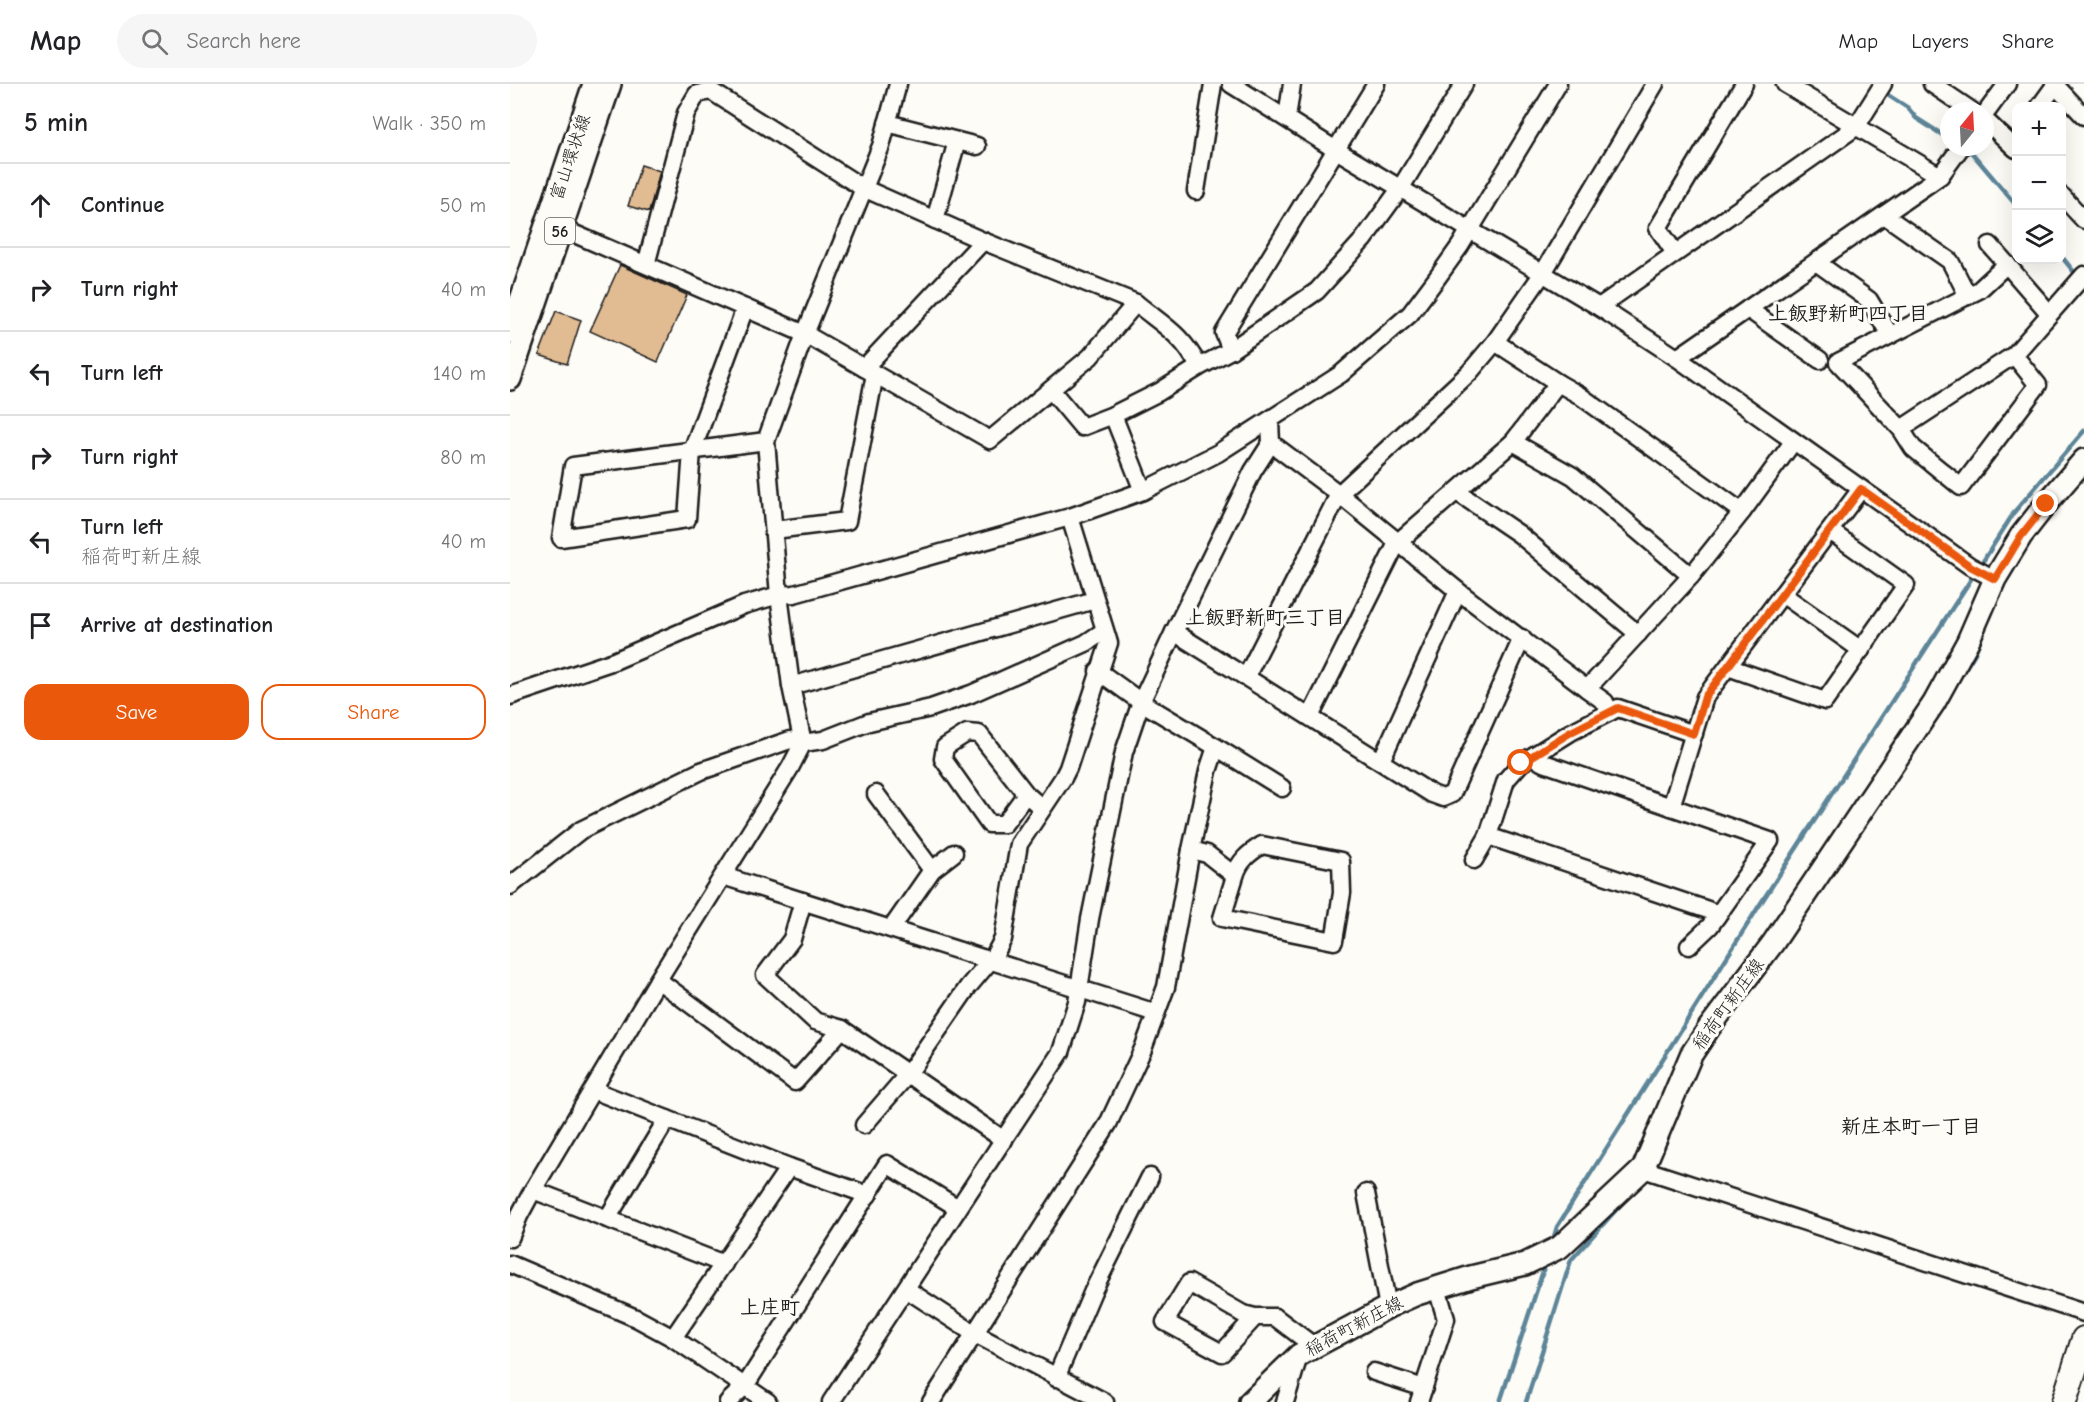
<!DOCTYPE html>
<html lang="en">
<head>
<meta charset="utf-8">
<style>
  :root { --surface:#fff; --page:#f6f6f6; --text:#202124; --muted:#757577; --line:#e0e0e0; --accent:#ea580c }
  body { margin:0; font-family:"Comic Neue","Klee One",sans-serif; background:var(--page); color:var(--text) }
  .controls { position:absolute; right:18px; top:18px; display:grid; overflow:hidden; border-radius:12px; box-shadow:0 6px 24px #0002 }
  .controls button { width:54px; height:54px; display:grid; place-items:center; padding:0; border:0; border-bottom:2px solid var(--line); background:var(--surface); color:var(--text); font:30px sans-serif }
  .compass { position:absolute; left:1430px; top:18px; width:54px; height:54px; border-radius:50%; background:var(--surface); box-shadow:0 6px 24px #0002; rotate:18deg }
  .stop { position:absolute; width:18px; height:18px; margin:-14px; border:4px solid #ea580c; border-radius:50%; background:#fff }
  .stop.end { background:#ea580c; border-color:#fff; box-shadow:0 2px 6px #0008 }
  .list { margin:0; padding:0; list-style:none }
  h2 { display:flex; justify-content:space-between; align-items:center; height:78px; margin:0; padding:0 24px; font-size:26px }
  h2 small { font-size:20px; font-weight:400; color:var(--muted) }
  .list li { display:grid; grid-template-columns:39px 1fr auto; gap:18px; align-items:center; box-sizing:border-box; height:84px; padding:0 24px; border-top:2px solid var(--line) }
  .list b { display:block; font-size:22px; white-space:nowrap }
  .list p { margin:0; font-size:20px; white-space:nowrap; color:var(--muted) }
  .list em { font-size:20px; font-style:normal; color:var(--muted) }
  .actions { display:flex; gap:12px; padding:18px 24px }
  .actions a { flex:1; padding:14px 0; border:2px solid var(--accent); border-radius:18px; text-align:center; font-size:21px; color:var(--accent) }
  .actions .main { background:var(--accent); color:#fff }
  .icon { flex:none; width:33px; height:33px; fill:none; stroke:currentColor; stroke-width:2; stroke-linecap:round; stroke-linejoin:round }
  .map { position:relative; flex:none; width:1574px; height:1318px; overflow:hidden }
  header { display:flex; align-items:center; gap:36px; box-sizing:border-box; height:84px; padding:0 30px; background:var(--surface); border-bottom:2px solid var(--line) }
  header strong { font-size:28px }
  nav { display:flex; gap:33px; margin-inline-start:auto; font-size:21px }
  .search { width:420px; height:54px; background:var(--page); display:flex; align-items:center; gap:15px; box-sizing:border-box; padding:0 21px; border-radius:33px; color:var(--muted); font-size:22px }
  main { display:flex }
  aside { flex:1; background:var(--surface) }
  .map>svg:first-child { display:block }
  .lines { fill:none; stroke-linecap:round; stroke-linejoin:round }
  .stream { stroke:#5d8598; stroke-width:4.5 }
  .building { fill:#e1bb92; stroke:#1c1c1c; stroke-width:1.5 }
  .minor-casing { stroke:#1c1c1c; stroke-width:21 }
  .major-casing { stroke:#1c1c1c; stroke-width:26 }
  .highway-casing { stroke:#1c1c1c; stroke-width:28 }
  .minor { stroke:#fdfcf7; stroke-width:16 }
  .major { stroke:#fdfcf7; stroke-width:21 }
  .highway { stroke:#fdfcf7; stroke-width:24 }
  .route { stroke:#ea580c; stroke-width:8 }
  .labels { text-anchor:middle; stroke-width:6; stroke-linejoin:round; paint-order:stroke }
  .shield { fill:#fdfcf7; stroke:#605f5e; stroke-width:1.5 }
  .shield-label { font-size:16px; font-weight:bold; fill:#1c1c1c }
  .street-label { font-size:18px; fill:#1c1c1c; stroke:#fdfcf7 }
  .neighbourhood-label { font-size:20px; font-weight:bold; fill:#1c1c1c; stroke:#fdfcf7 }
</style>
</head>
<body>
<header>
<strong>Map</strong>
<div class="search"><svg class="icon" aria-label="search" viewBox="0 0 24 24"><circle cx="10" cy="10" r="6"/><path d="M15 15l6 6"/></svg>Search here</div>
<nav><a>Map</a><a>Layers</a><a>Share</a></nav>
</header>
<main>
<aside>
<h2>5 min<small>Walk · 350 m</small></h2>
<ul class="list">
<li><svg class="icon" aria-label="ahead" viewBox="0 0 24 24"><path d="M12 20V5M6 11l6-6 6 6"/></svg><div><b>Continue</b></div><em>50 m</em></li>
<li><svg class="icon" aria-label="right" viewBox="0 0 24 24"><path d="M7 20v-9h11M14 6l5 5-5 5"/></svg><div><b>Turn right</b></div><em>40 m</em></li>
<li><svg class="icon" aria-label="left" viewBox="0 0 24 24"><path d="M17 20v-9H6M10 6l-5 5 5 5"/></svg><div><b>Turn left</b></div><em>140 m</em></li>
<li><svg class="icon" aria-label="right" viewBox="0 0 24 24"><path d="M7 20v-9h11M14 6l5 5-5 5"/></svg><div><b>Turn right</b></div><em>80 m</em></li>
<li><svg class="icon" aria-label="left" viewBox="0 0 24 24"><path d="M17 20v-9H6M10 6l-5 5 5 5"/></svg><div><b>Turn left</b><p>稲荷町新庄線</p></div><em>40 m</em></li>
<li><svg class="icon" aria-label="arrive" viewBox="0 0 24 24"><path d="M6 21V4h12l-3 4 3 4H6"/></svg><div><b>Arrive at destination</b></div></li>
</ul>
<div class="actions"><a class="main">Save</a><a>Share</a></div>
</aside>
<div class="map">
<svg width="1574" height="1318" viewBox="0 0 1574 1318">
  <rect width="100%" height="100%" fill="#fdfcf7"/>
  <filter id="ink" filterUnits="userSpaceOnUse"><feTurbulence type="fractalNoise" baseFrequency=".0167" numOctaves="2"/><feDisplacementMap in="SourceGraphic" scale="12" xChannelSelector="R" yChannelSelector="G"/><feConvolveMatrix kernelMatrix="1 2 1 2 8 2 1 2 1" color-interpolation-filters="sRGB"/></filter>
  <g filter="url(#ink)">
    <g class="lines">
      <g class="stream">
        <path d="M1373,8l25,16 8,10 33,21"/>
        <path d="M1454,64l8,5 44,52"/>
        <path d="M1552,173l16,20"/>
        <path d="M1470,482l35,-55 69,-80"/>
        <path d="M1443,604l22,-35 6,-15"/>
        <path d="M1298,825l14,-20"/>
        <path d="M1042,1159l5,-16 202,-321 216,-333"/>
        <path d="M990,1318l46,-140"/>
        <path d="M1016,1318l45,-142 53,-59"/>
      </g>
    </g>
    <g class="building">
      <path d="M131,81l19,6 -11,41 -21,-6z"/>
      <path d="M110,181l67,30 -29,67 -68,-31z"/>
      <path d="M46,227l25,9 -14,44 -28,-9z"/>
    </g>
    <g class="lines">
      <g class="minor-casing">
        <g id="minor">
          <path d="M721,0l105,66 263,157 78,51 293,208 25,13"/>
          <path d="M1275,0l155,92"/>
          <path d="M1422,0l40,27"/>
          <path d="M1545,1l29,31"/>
          <path d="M1530,22l16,-22"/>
          <path d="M1475,30l22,-30"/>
          <path d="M777,34l5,-34"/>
          <path d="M1475,36l31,29"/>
          <path d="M377,39l90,23"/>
          <path d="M686,107l17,-107"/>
          <path d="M1552,112l22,24"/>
          <path d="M1374,131l66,46 18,35"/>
          <path d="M425,136l22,-79"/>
          <path d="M51,144l244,106 185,106 100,-83 46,-54 -153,-62 -120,-53 -152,-97 -14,3 -11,19 -40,152"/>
          <path d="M1480,161l59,68"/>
          <path d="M1165,169l-17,-25 86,-144"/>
          <path d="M1306,178l53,38 21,35"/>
          <path d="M1497,180l-28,26 -141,72 63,67 12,19 48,39 77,-102 -24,-30"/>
          <path d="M626,219c28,23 46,31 63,64"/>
          <path d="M1089,223l257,-180 27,-43"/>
          <path d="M235,224l-53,143 -5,68 -126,19 12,-72 193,-25"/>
          <path d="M1238,225l72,51"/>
          <path d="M985,258l63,41 21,12 163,117"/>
          <path d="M721,266l-7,-17 152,-249"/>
          <path d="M1167,274l263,-182 21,-29"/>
          <path d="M354,284l119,-127"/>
          <path d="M541,306l31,37 31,-12"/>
          <path d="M1391,345l113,-74 70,-80"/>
          <path d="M1003,358l60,34 118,100"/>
          <path d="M761,359l68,51 119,97 129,98 104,-113 51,-64 51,-70"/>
          <path d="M633,407l-30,-76 46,-23 40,-25 32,-17 86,-59 46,-51 37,-51 64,-105"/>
          <path d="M947,408l62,42 119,100"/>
          <path d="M264,446l73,-9 28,-147"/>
          <path d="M1272,510l79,56"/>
          <path d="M664,548l258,162 11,4 9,-4 70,-156"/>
          <path d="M1218,583l97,34 81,-116 -76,-54"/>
          <path d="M736,593l93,-183 130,-121 26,-31 48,-69 112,-189"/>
          <path d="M281,602l304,-86"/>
          <path d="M1077,605l18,13 5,10"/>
          <path d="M0,612l104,-35 130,-56 35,-10 15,-1 276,-77 73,-26 75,-38 123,-79 69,-60 27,-36 23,-32 98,-162"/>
          <path d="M800,633l87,-174 116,-101 45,-59"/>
          <path d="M706,663l66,41"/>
          <path d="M1026,670l5,8 229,79 -60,85 -21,20"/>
          <path d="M871,677l77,-170"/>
          <path d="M366,710l56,76"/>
          <path d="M516,710l-22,30h-15l-46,-65 2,-12 22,-14 12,1 47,60 16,14"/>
          <path d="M1161,723l34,-110 156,-208"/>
          <path d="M978,752l220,74 9,6"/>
          <path d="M681,766l16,4 28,22 -13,42 112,23 8,-48 -1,-32 -79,-16c-13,8 -23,16 -27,31"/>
          <path d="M964,776l14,-24 18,-56 15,-17 15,-9 35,-22 47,-24 76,26"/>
          <path d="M213,792l433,137"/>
          <path d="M0,802l71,-56 120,-59 89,-31 13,3 20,-3 46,-18 62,-14 40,-14 115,-51 18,-12"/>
          <path d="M293,817l-11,38 -27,36 50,46 27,8 66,45 -44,51"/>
          <path d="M381,845l41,-59 22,-17"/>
          <path d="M148,896l137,102 47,-53"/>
          <path d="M83,1006l196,77 79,28"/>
          <path d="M494,1056l-96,-66 60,-87 26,-31 9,-17 16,-95 44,-66 5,-10 41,-125 -39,-126"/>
          <path d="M1133,1085l441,144"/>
          <path d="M23,1106l191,74"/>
          <path d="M856,1109l22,114"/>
          <path d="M97,1135l60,-100"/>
          <path d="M0,1154l9,-22 14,-26 128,-215 129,-207 13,-25 -12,-57 -12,-91 -13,-154 39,-107 76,-188 17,-62"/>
          <path d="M0,1180l126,54 37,20 95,64"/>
          <path d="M396,1205l69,45 130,68"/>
          <path d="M745,1233l-12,-3 -54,-31 -24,39 57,31 33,-36h20l40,30"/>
          <path d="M163,1254l116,-171"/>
          <path d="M864,1288l50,16"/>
          <path d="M546,1294l37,-87 57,-114"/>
          <path d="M218,1318l17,-16 142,-222 71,44"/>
          <path d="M321,1318l230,-350 16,-50 13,-83 34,-167 17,-50 33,-70 79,-161 18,-28 -1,-22"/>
          <path d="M421,1318l177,-278 35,-75 23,-62 25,-137 17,-79 8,-24 -75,-45 -43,-31"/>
          <path d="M775,1318l14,-46"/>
          <path d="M909,1318l27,-83 -9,-31"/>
        </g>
      </g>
      <g class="major-casing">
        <g id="major">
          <path d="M0,248l84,-248"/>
          <path d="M0,295l100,-295"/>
          <path d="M740,1318l49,-47 89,-48 29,-13 54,-17 54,-13 35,-17 83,-78 48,-114 18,-27 64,-85 161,-240 34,-62 27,-62 26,-43 25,-32 38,-44"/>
        </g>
      </g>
      <g class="highway-casing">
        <path id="highway" d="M1554,1318l20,-63"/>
      </g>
      <use href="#minor" class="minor"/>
      <use href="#major" class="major"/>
      <use href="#highway" class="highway"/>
    </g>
  </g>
  <g class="lines" filter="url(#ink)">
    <path class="route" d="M1011,679l50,-31 47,-24 76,26 11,-37 156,-208 109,77 25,13 26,-43 25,-32"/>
  </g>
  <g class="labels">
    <rect class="shield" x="35" y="134" width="30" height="26" rx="4.5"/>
    <g class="shield-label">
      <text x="50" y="153">56</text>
    </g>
    <g class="street-label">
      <text transform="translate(60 73) rotate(-71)" y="6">富山環状線</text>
      <text transform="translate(1218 920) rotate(-54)" y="6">稲荷町新庄線</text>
      <text transform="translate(844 1242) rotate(-28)" y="6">稲荷町新庄線</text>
    </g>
    <g class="neighbourhood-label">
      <text x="1338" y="236">上飯野新町四丁目</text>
      <text x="755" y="540">上飯野新町三丁目</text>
      <text x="1401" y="1049">新庄本町一丁目</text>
      <text x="260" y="1230">上庄町</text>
    </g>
  </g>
</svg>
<div class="controls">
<button>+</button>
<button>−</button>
<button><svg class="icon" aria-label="layers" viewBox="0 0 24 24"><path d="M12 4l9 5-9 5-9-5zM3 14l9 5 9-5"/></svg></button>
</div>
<svg class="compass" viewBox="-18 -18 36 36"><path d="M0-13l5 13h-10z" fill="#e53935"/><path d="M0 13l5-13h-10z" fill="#757577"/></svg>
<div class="stop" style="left:1011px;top:679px"></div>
<div class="stop end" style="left:1536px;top:420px"></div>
</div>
</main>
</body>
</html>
